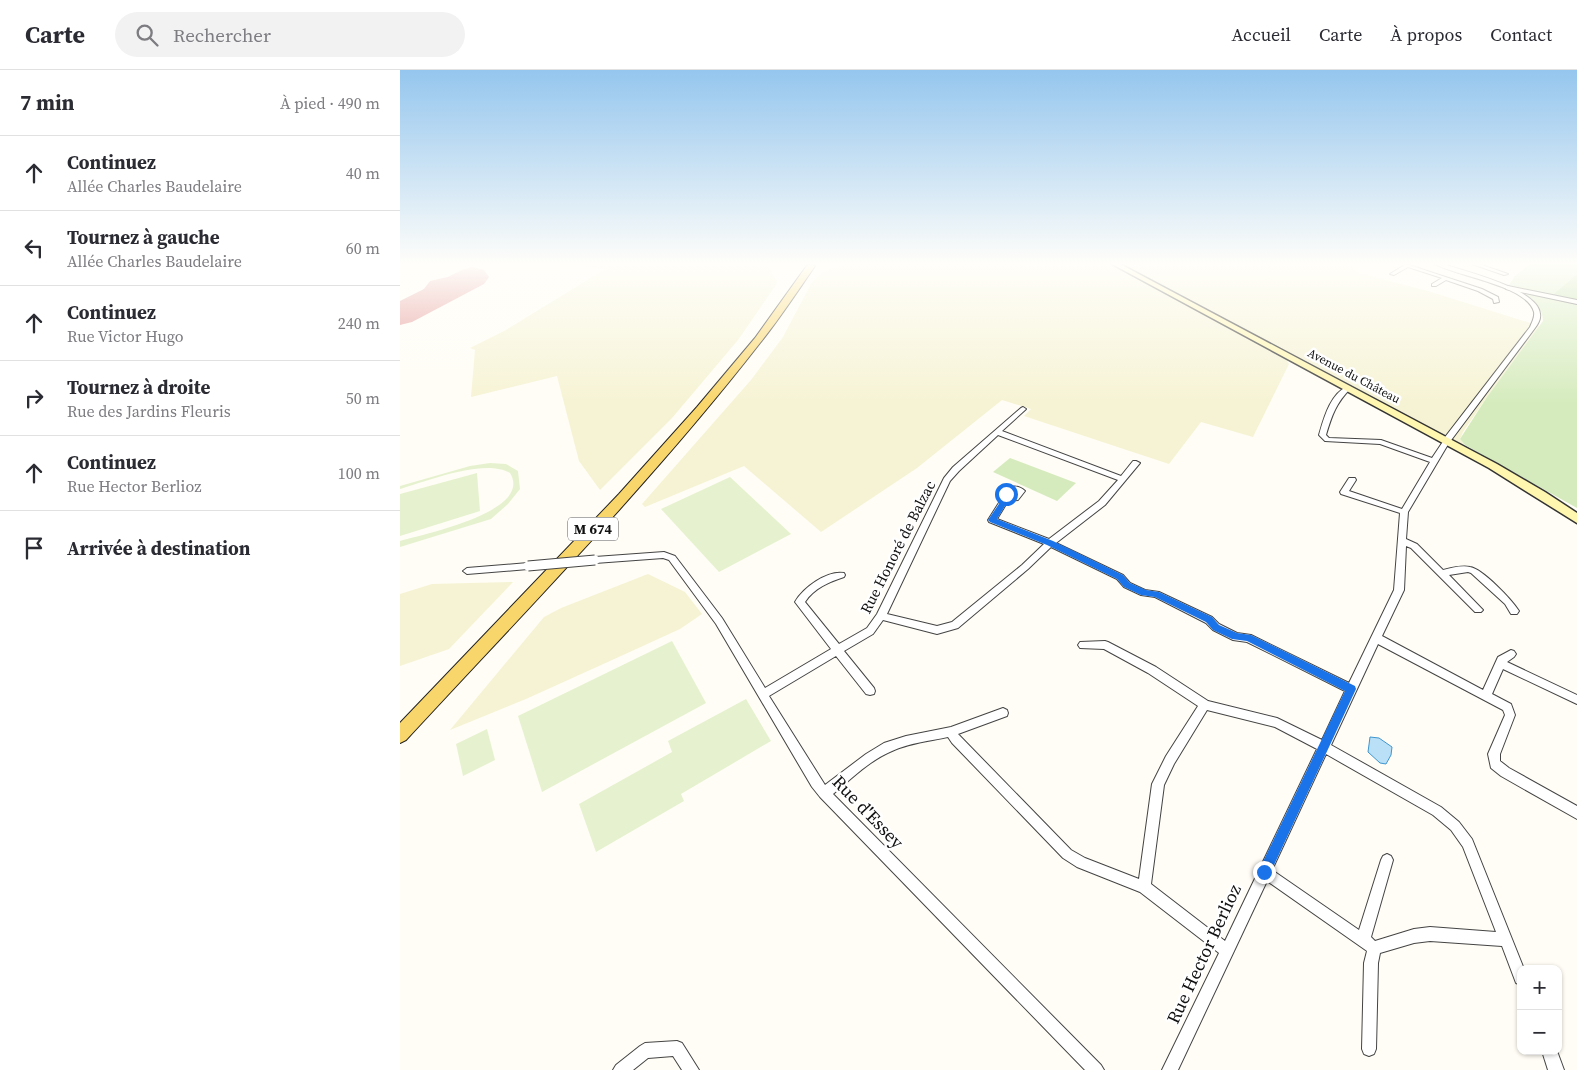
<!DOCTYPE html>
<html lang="fr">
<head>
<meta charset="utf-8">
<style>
  :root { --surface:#fff; --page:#f2f2f3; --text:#2b2b33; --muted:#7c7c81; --line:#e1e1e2 }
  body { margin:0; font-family:"Source Serif 4",serif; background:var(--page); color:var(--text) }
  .controls { position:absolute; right:15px; bottom:15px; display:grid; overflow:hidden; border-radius:10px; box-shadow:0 1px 4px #0004 }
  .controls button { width:45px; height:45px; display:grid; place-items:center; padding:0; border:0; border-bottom:1px solid var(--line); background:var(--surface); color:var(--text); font:25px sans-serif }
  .stop { position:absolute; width:15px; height:15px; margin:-11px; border:4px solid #1a73e8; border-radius:50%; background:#fff }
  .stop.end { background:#1a73e8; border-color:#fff; box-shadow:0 1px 5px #0008 }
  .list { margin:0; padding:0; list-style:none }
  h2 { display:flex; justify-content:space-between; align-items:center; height:65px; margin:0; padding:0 20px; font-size:21px }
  h2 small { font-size:16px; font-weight:400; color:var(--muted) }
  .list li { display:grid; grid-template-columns:32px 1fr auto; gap:15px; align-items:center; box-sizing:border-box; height:75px; padding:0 20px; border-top:1px solid var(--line) }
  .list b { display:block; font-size:19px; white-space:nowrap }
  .list p { margin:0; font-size:16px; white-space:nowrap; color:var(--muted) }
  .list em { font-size:16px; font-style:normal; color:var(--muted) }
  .icon { flex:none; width:28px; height:28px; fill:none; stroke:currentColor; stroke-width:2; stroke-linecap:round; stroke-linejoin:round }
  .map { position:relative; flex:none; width:1177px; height:1000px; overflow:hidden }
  header { display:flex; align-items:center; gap:30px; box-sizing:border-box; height:70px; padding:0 25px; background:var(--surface); border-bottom:1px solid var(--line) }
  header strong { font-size:24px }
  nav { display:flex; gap:28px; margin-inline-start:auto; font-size:18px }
  .search { width:350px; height:45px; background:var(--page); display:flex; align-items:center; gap:12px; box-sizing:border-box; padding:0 18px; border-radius:28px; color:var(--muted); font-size:19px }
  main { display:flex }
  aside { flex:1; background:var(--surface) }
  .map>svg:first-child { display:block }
  .farmland { fill:#f6f3d4 }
  .green { fill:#d5ebbd }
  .forest { fill:#b9dc9c }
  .pitch { fill:#e6f2cf }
  .water { fill:#b9e0f7; stroke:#3f96cf }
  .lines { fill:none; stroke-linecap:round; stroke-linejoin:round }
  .taxiway { fill:#e29292; fill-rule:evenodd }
  .runway { fill:#e29292; fill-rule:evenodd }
  .minor-casing { stroke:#444; stroke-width:2 }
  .tertiary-casing { stroke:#444; stroke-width:2 }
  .secondary-casing { stroke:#333; stroke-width:3 }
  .primary-casing { stroke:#222; stroke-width:2 }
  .minor { fill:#fff; fill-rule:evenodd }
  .tertiary { fill:#fff; fill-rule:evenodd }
  .secondary { fill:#fff6b0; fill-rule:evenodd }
  .primary { fill:#f9d66b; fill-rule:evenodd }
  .minor-bridge-casing { stroke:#444; stroke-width:11; stroke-linecap:butt }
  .minor-bridge { stroke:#fff; stroke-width:9 }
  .route { fill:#1a73e8 }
  .labels { text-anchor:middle; stroke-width:5; stroke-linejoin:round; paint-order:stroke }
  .far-street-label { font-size:12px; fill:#111; stroke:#fff }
  .shield { fill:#fff; stroke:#585858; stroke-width:1 }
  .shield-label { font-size:14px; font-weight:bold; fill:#111 }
  .street-label { font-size:15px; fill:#111; stroke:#fff }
  .near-street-label { font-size:18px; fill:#111; stroke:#fff }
</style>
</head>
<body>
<header>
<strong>Carte</strong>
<div class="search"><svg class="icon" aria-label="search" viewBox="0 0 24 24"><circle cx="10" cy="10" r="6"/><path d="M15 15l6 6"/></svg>Rechercher</div>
<nav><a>Accueil</a><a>Carte</a><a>À propos</a><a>Contact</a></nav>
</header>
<main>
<aside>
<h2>7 min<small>À pied · 490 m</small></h2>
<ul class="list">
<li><svg class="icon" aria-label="ahead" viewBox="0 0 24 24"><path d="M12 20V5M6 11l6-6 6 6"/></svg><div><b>Continuez</b><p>Allée Charles Baudelaire</p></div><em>40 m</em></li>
<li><svg class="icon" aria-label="left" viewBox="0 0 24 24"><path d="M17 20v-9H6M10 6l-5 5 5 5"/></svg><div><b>Tournez à gauche</b><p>Allée Charles Baudelaire</p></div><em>60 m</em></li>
<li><svg class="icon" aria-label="ahead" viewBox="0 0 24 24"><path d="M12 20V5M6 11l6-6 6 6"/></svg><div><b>Continuez</b><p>Rue Victor Hugo</p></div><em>240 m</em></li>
<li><svg class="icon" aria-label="right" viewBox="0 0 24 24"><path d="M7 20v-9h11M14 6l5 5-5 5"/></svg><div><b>Tournez à droite</b><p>Rue des Jardins Fleuris</p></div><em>50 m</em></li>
<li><svg class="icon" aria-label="ahead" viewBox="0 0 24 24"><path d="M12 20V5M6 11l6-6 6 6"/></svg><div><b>Continuez</b><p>Rue Hector Berlioz</p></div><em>100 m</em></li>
<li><svg class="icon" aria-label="arrive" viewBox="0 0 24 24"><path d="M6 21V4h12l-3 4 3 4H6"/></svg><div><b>Arrivée à destination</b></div></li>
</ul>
</aside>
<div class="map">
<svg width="1177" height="1000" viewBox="0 0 1177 1000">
  <rect width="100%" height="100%" fill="#fffdf5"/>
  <g class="farmland">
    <path d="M157,194h210l10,18 -1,3 -38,55 -66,78 -72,72 -21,-29 -22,-85 -86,21 4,-47 -5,-2 36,-18 99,-61z"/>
    <path d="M445,194h504l10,9 69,18 112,35 -53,71 -24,35 -3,7 5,6 -13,-3 -158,-84 -7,3 2,3 -36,73 -52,-15 -32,42 -145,-48 7,-7 -29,-9 -85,68 -96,64 -77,-66 -99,41 -3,-3 109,-124 32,-43 29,-55 12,-11z"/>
    <path d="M248,504l37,18 17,22 -22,15 -59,27 -95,43 -76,31 94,-113 17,-9z"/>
    <path d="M113,512l-64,67 -49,17v-72l32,-10z"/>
  </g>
  <g class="green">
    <path d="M1130,194h47v10l-23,21 23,6v207l-112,-63 -5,-6 27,-42 56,-76c0,-18 -19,-30 -34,-36l6,-9z"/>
    <path d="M610,388l66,25 -19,18 -64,-29z"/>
  </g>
  <path class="forest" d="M1177,204v27l-24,-6z"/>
  <g class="pitch">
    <path d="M90,393l16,1 12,7 2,18 -12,15 -17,15 -91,28v-6c23,-7 134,-29 110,-68 -26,-15 -82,8 -110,16v-3l70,-20z"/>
    <path d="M77,403l3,38 -80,25v-42z"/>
    <path d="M330,407l61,57 -72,38 -58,-63z"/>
    <path d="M272,571l34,62 -164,89 -24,-76z"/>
    <path d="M346,629l25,42 -90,53 3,7 -88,51 -17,-48 93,-52 -4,-11z"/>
    <path d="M87,659l8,31 -32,16 -7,-32z"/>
  </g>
  <path class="water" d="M970,667l9,1 13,9 -1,8 -5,9 -6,-1 -12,-11z"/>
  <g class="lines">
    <path class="taxiway" d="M52,206l14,3 1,3c-6,9 -17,17 -29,14l-2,-3 2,-3 15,-6 -13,3 -17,22h-10l-2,-3 19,-25z"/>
    <path class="runway" d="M73,197l11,3 5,7 -5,7 -72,38 -12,3v-24l62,-31z"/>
    <g class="minor-casing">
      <g id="minor">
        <path d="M1006,194l76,25 16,8 1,5 -5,1 -1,-4 -15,-8 -32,-11 -10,6h-4v-2l10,-6 -34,-11 -14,8 -4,-1z"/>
        <path d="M1072,194h7l29,10 -4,1z"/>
        <path d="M1108,216l69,14v4l-71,-15v-2z"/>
        <path d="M948,316l3,2c-15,15 -19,27 -25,47l3,3 52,2 51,18 12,-18h4l2,1 -42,71 -2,27 11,5 26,26c8,-2 19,-5 27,-3 13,2 42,33 49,44l-2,3h-6l-6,-10 -34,-31 -3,-1 -19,3 34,35 -2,2h-6l-64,-64 -5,-2 -2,44 -22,46 101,54 15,-33 13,-7 3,1 2,3 -2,3 -7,5 70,33v9l-74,-35 -11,25 19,10 4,11 -15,39v7l9,7 68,38v13l-76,-43 -10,-8 -3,-14 17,-39 -2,-5 -125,-66 -47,101 110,62 18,15 13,17 52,130h-3v16l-5,-2 -14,-37 -72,-5 -16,2 -34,10 -2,10 -2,86 -2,5 -5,2 -5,-2 -2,-5 2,-86 3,-12 -100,-70 -89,189h-16l57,-117 -79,-61 -63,-25 -14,-9 -111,-115 -4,-6c-18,4 -39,6 -56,14 -22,9 -41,28 -59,43l268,271 3,5h-19l-265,-273 -8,-10 -96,-163 -47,-64 -6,-2 -68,5 -4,-3 4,-3 69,-5 11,4 47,62 43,70 66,-39 -36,-47c8,-14 32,-32 49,-29l1,2 -1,2c-15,5 -30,11 -39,25l34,42 28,-16 10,-14 67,-136 9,-11 68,-59 2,-1 3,2 -1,1 -23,21 119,45 12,-15h3l4,2 -35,42 -49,38 67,32 7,8 15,7 14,2 53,25 7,7 18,9 14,2 98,48 45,-93 6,-77 -59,-19 -1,-2 9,-14h6l1,2 -7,11 53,18 28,-47 -50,-18 -55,-3 -6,-6c5,-17 11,-41 29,-49zM598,365l120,45 -19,21 -50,38 -52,-20 11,-18 10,-1 7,-9c-8,-7 -14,-5 -22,0l-1,7 -14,22 1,2 55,22 -22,21 -70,57 -15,4 -50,-12 63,-133 9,-10zM615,421l1,1 -3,3h-3zM651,477l66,32 7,8 17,8 14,2 51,26 7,7 20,10 14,2 98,49 -23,49 -45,-22 -69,-17 -52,-34 -48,-25 -3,-1 -25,1 -2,3 2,3 24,1 44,24 50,33 -32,50 -14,28 -13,95 -54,-21 -14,-8 -113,-116 49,-18 1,-3 -1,-3 -4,-2 -52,19 -45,9 -22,7 -18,11 -41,31 -56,-89 67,-40 30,38 4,1 4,-1 1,-3 -1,-3 -30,-37 29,-17 10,-14 54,14 21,-6 70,-59zM807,640l68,17 42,22 -92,192 -74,-57 13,-99 10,-21zM926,684l107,61 18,15 12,17 33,85 -66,-5 -16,2 -39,12 -4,-4 22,-77 -2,-4 -4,-2 -4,2 -2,4 -22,70 -87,-60z"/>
        <path d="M128,493l4,3 -4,3 -61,5 -4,-3 4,-3z"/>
        <path d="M277,971l5,2 17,27h-17l-9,-14 -25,2 -15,12h-20l3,-5 24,-19 5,-3z"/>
        <path d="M1142,981h15l7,19h-16z"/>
      </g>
    </g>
    <g class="tertiary-casing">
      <path id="tertiary" d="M1035,194h8c21,7 96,25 97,50 1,5 -2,10 -5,14l-86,115h-3l-4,-2 88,-114c2,-5 5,-10 4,-15 -7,-27 -79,-36 -99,-48z"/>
    </g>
    <g class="secondary-casing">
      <path id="secondary" d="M712,194h8l377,200 48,28 32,21v10l-88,-55z"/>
    </g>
    <g class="primary-casing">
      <path id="primary" d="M408,194l7,2c-18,26 -35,52 -55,77 -109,140 -234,267 -354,397l-6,3v-20l219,-229 78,-87 58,-69z"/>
    </g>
    <use href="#minor" class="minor"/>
    <use href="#tertiary" class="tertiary"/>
    <use href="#secondary" class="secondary"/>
    <use href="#primary" class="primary"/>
    <g class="minor-bridge-casing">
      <path id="minor-bridge" d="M128,496l67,-6"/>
    </g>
    <use href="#minor-bridge" class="minor-bridge"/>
  </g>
  <linearGradient id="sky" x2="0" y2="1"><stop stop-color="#95c6ee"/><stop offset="0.58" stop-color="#fffefa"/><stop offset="1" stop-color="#fffefa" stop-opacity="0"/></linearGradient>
  <rect width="1177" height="334" fill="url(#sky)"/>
  <path class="route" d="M603,422h5l2,6 -13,21 56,22 70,34 7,8 16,7 13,2 53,25 7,8 18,8 14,2 104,51 1,3 -87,187 -5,2 -4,-2 -2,-4 2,-4 85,-177 -98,-50 -15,-2 -19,-9 -7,-8 -51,-25 -14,-2 -17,-8 -7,-8 -70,-34 -57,-23 -2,-2 15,-22z"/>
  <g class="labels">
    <g class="far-street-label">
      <text transform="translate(954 306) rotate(28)" y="4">Avenue du Château</text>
    </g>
    <rect class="shield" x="168" y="447.5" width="50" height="23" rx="4"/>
    <g class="shield-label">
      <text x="193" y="464">M 674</text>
    </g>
    <g class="street-label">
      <text transform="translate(498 477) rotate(-63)" y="5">Rue Honoré de Balzac</text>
    </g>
    <g class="near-street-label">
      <text transform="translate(468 742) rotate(46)" y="6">Rue d'Essey</text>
      <text transform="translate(804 884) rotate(-65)" y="6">Rue Hector Berlioz</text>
    </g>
  </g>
</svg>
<div class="controls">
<button>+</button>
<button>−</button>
</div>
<div class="stop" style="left:606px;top:424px"></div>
<div class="stop end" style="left:864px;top:802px"></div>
</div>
</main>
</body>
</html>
